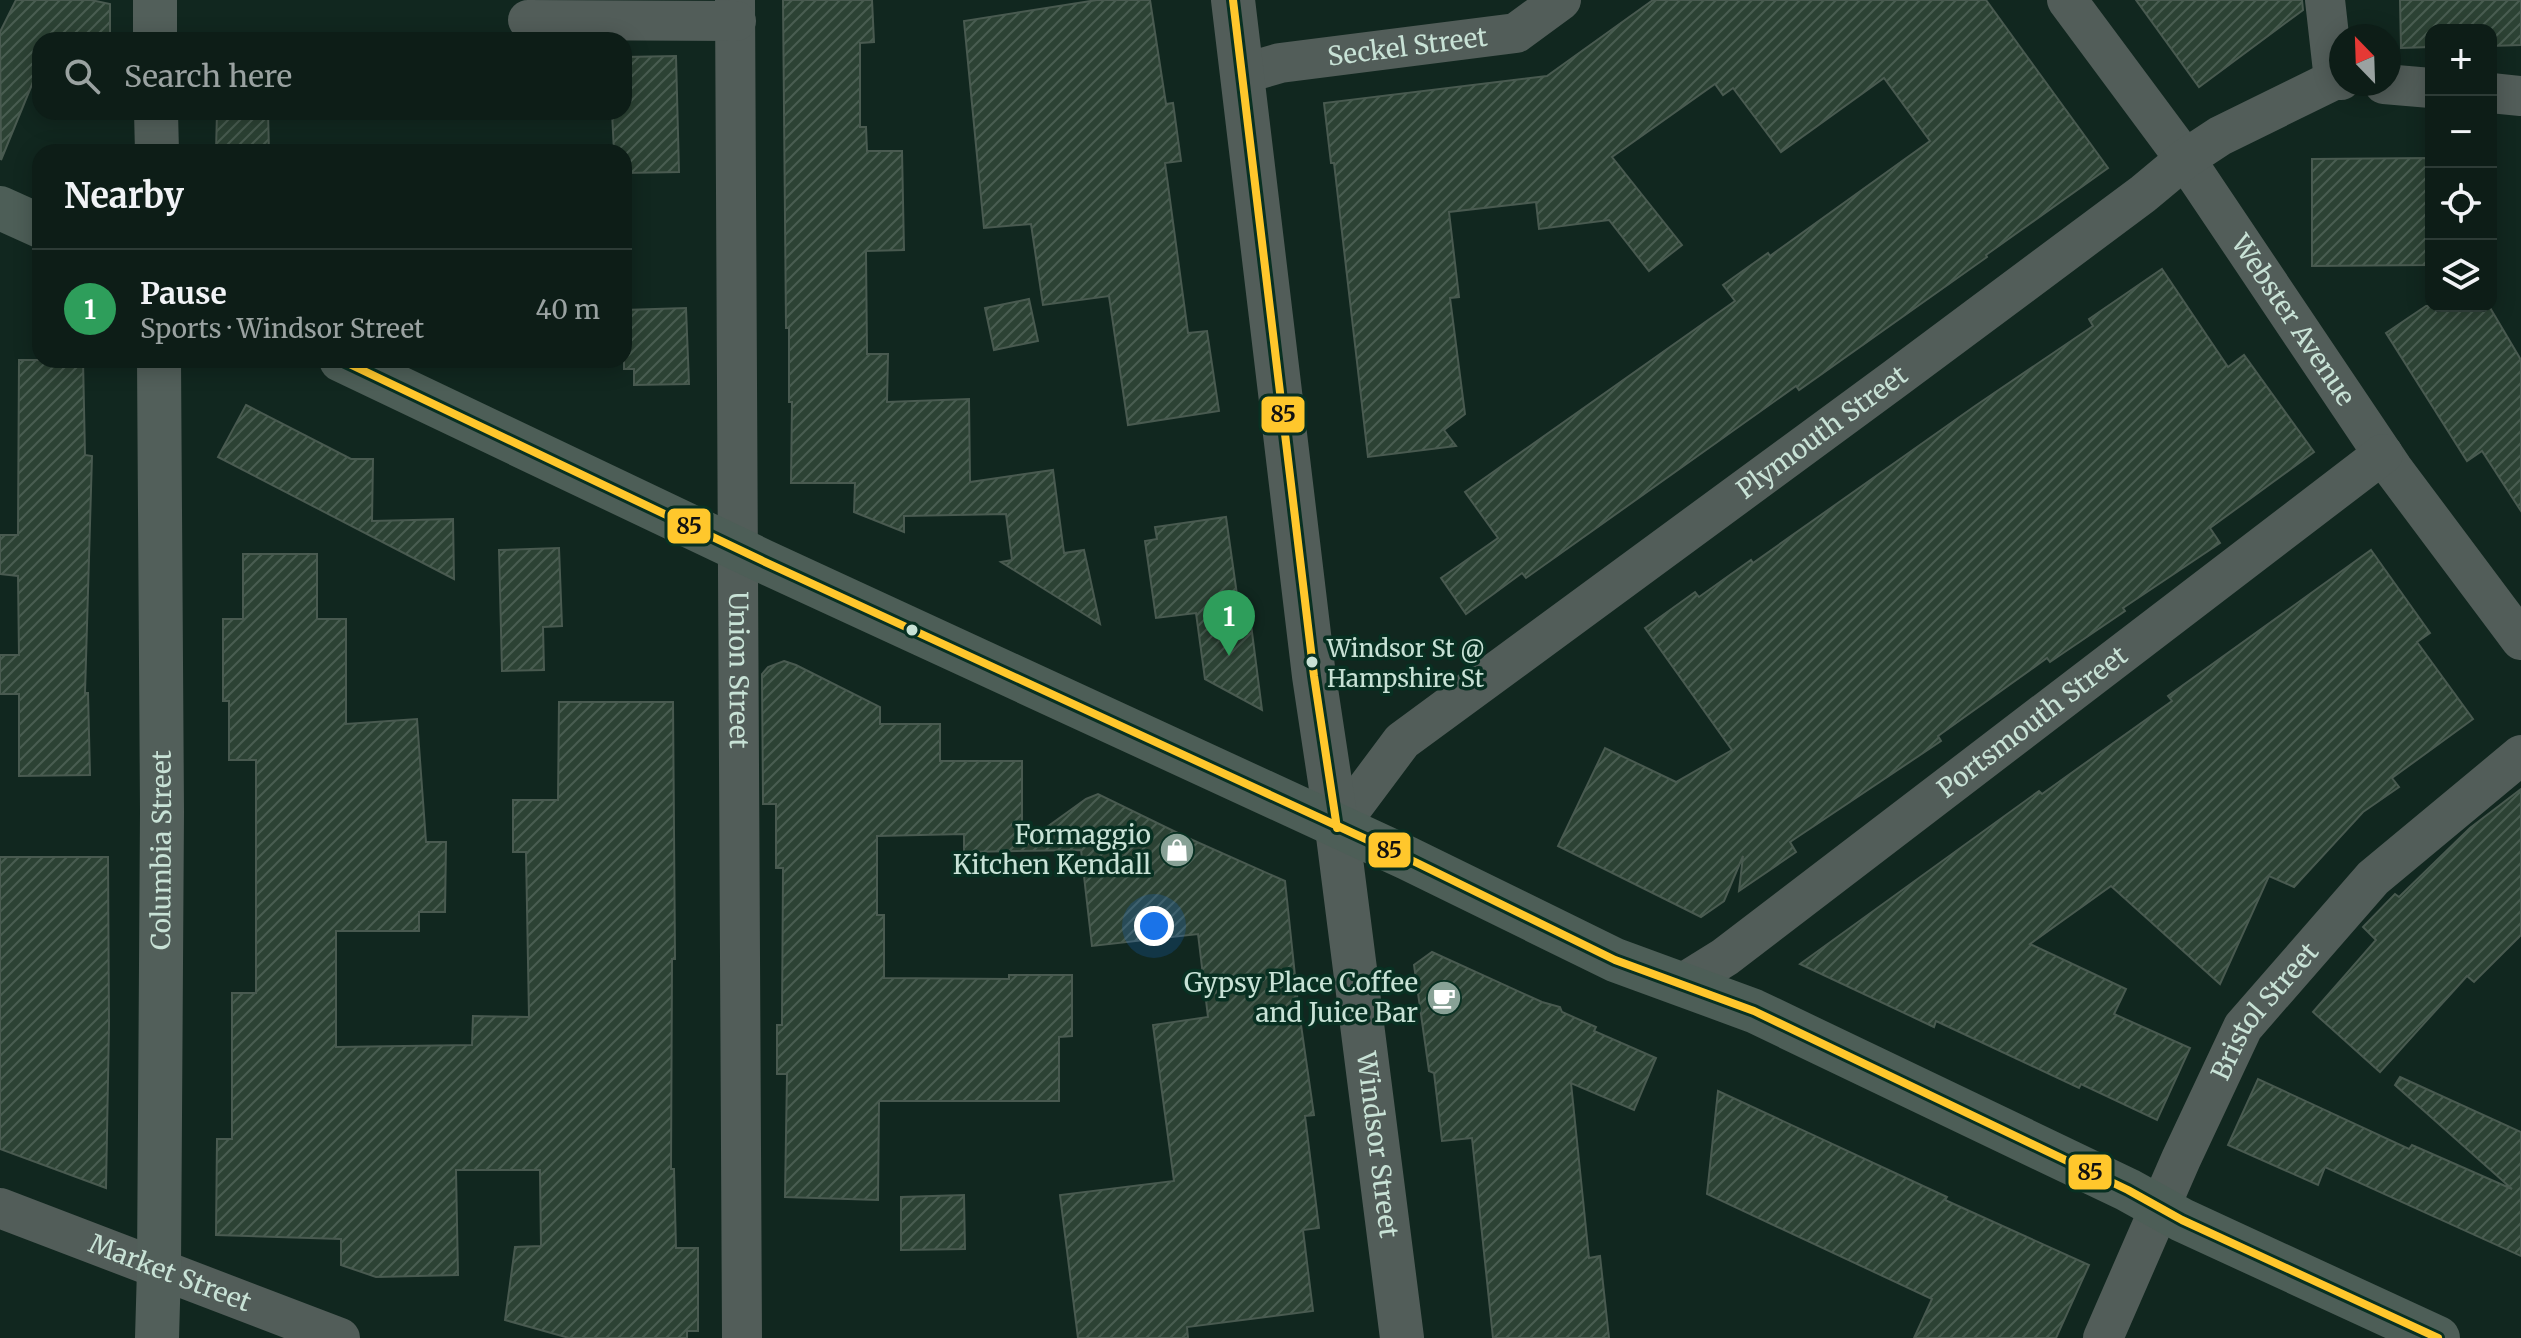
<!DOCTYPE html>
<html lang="en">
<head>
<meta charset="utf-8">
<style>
  :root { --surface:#0d1d17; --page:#162620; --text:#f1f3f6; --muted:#9aa2a1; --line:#2d3b36; --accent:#b45309 }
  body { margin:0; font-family:Merriweather,serif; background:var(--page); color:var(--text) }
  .controls { position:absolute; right:24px; top:24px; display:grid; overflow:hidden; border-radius:16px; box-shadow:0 4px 20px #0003 }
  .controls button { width:72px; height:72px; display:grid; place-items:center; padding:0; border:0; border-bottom:2px solid var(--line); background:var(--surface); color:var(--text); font:40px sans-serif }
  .compass { position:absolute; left:2329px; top:24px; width:72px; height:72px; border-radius:50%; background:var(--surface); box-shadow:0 4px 20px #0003; rotate:337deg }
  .you { position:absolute; left:1154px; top:926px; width:28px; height:28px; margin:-20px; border:6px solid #fff; border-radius:50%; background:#1a73e8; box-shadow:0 0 0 12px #1a73e833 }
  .badge { display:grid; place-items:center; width:52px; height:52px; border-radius:50%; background:var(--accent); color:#fff; font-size:26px; font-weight:700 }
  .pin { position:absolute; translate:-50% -66px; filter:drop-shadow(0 2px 4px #0008) }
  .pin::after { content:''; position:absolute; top:42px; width:28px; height:24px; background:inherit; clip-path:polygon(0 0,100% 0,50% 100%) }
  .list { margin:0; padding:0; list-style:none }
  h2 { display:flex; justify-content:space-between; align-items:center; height:104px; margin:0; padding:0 32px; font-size:34px }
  h2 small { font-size:26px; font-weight:400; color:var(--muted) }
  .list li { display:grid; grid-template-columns:52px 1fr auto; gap:24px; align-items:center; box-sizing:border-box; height:120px; padding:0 32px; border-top:2px solid var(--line) }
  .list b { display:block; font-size:30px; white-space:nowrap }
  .list p { margin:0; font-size:26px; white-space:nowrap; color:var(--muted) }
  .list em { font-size:26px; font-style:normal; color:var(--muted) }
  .icon { flex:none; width:44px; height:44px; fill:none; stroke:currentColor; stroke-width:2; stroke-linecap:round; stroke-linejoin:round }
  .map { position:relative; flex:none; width:2521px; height:1338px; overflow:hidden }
  .search { position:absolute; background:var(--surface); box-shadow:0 4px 20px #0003; left:32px; top:32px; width:600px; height:88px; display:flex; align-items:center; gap:20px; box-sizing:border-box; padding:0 28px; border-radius:24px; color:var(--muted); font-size:30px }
  .panel { position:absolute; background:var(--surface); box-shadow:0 4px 20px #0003; left:32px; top:144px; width:600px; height:224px; border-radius:24px }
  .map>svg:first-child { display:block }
  .building { fill:url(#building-hatch); stroke:#495a50; stroke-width:2 }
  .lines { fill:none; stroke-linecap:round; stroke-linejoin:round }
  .minor { stroke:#525d59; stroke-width:40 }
  .tertiary { stroke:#525d59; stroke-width:44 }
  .secondary { stroke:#525f5a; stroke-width:44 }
  .primary { stroke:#4d5e57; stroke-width:44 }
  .bus-1-casing { stroke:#083022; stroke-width:14 }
  .bus-1 { stroke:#ffc72c; stroke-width:8 }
  .bus-dot { fill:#c8e2d6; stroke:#083022; stroke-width:3 }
  .labels { text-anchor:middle; stroke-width:7; stroke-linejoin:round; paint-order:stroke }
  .bus-label { font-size:24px; fill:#c8e2d6; stroke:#083022; text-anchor:start }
  .street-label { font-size:26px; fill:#c8e2d6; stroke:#083022 }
  .poi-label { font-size:26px; fill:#c8e2d6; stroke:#083022; text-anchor:end }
  .line-badge { stroke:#083022; stroke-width:3 }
  .pale-badge-label { font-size:22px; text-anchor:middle; font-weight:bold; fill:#111 }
</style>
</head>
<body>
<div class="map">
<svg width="2521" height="1338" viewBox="0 0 2521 1338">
  <defs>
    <pattern id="building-hatch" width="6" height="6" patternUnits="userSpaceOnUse" patternTransform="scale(2)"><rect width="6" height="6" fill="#2c4234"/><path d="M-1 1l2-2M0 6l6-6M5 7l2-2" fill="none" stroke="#495d51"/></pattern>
  </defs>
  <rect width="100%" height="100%" fill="#11271f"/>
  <g class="building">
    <path d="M16,0h75l19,4v36h-70v25l-39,95 -1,-128z"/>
    <path d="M783,0h89l2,42 -14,1v84h6l1,24h35l2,99 -38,1 1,103h21l-1,48 82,-3 1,83 83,-12 11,83 20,-3 16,74 -99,-62 11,-2 -6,-46 -102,2v16l-50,-20 1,-29h-64l1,-81h-3v-74h-3z"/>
    <path d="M1097,0h53l16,104 7,-1 8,58 -16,2 23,170 19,-2 12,80 -91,14 -19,-129 -66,9 -12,-81 -47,4 -20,-207z"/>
    <path d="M1653,0h333l122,168 -122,87 1,2 -188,133 -3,-4 -270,192 -4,-5 -56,41 -25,-36 57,-40 -33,-46 270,-191 -12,-16 45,-32 2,3 160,-115 -46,-63 -103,74 -48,-64 -10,7 -8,-11 -103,73 70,88 -33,26 -40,-51 -70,9 -3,-27 -87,10 10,85 -9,1 15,116 -21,16 12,16 -88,11 -34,-294h-3l-7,-60 223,-27z"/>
    <path d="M2136,0h166l1,10 -104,77z"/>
    <path d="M2400,0h121v45l-30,1v-16h-60v17l-30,1z"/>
    <path d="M676,56l3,116 -55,1v-21h-10l-2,-40h12v-55z"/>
    <path d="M217,112h51l1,40h-53z"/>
    <path d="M2431,158v107l-119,1v-107z"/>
    <path d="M2162,269l66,98 16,-12 70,97 -104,76 10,15 -97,65 2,3 -75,51 -3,-4 -109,78 3,5 -151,101 6,10 -57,39 4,-35 -19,45 -23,16 -143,-71 47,-98 71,34 56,-32 -87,-122 50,-36 4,5 52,-37 2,3 222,-157 118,-80 -4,-7z"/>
    <path d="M1029,299l9,42 -44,9 -9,-42z"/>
    <path d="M2426,306h63l32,54v151l-39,-60 -15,10 -81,-128z"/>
    <path d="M686,308l3,76 -55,1v-16h-10v-59z"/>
    <path d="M19,360h64l2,95 7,1 -7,237h3l2,82 -71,1v-82h-19v-39h19l-1,-79 -18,-2v-39h18z"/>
    <path d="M246,405l105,54h22l-1,62 81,-2 1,60 -236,-122z"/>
    <path d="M1226,517l12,85 10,-1 14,109 -57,-31 -9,-66 -40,5 -11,-77 12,-2 -2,-12z"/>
    <path d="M559,548l3,78 -19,1 1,43 -42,1 -3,-121z"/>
    <path d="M2371,550l59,83 -13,9 56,77 -81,59 7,9 -36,25 -69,75 -25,-11 -49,108 -109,-98 -81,58 96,45 -12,25 76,34 -33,72 -76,-36 -2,4 -143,-67 -2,6 -134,-63 239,-173 3,3 130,-93 -4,-5z"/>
    <path d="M243,554h74v65h29v105l71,-5 9,123h20l-1,70h-26v19h-83v116l136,-2 1,-29 56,1 -3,-165h-13v-52h45l1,-98h114l2,257h-3l-1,210h3l2,79h22v83h-11v7h-118l-64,-18 10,-73 26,-1 -1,-76h-84l2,105 -82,2 -35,-12v-26l-125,-4 1,-96h15v-146h24v-233h-27v-59h-6v-82h20z"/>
    <path d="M784,661l12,4 84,42v17h60v37h82v84l64,-46 12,-5 90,44 97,43 13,123 16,111 -9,1 14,112 -16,2 10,81 -126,16 1,11h-110l-18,-143 114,-14 -21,-156 55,-8 -10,-83 -106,12 -11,-96 -117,2v-18l-87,2v79h7v63l125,1v-4h63v61l-13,1v64h-180l-1,99 -93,-3 2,-123h-10v-49h5l1,-157h-7v-64h-13l-1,-130 6,-7z"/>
    <path d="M2521,789v146l-47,47 -7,-6 -87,96 -67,-60 63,-72 -13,-13 32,-33 4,3 71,-69z"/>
    <path d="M0,857h108l1,168 -3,163 -106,-39z"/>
    <path d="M1432,952l110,50 18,5 2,5 34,15 -2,4 62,27 -22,52 -63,-27 18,175 11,-2 9,82h-116l-21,-200 -30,3 -8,-68 -5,-2 -15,-106z"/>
    <path d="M2400,1077l121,55v124l-196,-89 -7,18 -90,-40 30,-66 151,70 3,-4 100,44 -117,-104z"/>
    <path d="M1718,1091l229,106 -2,3 144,65 -33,73h-142l18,-39 -225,-105z"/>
    <path d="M964,1195l1,54 -64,1v-53z"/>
  </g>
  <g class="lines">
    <g class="minor">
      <path id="s1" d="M735,0l7,1338"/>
      <path id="s2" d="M2067,0l118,159 208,310 128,171"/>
      <path d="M2325,0l9,80"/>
      <path d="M528,20l208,1"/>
      <path id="s3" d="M1242,74l38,-11 236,-30 45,-33"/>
      <path d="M2384,84l47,4"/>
      <path d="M2491,93l30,3"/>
      <path id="s4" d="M1337,828l65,-87 494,-363 247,-184 42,-35 35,-23 114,-56h7"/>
      <path id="s5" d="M1680,985l45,-28 658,-503"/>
      <path id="s6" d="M0,1208l340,130"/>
      <path id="s7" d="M2103,1338l78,-179 62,-132 130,-149 148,-123"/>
    </g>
    <path class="tertiary" id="s8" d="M1233,0l81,676 23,152 65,510"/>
    <g class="secondary">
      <path d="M155,0v40"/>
      <path d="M156,112l1,40"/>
      <path id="s9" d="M157,1338l2,-69 3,-457 -3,-452"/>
    </g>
    <g class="primary">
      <path d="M0,208l40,18"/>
      <path d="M341,360l422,201 644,297 208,102 139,51 374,179 54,30 256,118"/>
    </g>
    <g class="bus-1-casing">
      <g id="bus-1">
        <path d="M1233,0l81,676 23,152"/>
        <path d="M341,360l422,201 644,297 208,102 139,51 374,179 54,30 256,118"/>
      </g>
    </g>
    <use href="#bus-1" class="bus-1"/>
  </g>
  <defs>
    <g id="shop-disc" transform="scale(1.8)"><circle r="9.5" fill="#88a196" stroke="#083022"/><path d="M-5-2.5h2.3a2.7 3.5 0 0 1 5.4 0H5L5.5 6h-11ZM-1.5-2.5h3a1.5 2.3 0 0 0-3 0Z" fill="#fff"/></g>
    <g id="cafe-disc" transform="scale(1.8)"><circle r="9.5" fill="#88a196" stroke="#083022"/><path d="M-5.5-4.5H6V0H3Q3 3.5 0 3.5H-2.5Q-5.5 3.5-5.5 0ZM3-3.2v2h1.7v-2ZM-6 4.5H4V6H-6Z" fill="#fff"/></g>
  </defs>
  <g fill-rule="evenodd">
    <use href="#shop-disc" x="1177" y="850"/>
    <use href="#cafe-disc" x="1444" y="998"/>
  </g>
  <g class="bus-dot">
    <circle cx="912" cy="630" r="7"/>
    <circle cx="1312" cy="662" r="7"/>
  </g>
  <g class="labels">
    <g class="bus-label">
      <text x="1327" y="657">Windsor St @<tspan x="1327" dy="30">Hampshire St</tspan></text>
    </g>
    <g class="street-label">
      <text dy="9" stroke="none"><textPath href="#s3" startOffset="168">Seckel Street</textPath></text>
      <text dy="9" stroke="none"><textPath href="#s2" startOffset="392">Webster Avenue</textPath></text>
      <text dy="9" stroke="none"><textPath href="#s4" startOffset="630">Plymouth Street</textPath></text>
      <text dy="9" stroke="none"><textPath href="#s1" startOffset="670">Union Street</textPath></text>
      <text dy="9" stroke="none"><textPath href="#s5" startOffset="440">Portsmouth Street</textPath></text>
      <text dy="9" stroke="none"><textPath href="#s9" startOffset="488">Columbia Street</textPath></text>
      <text dy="9" stroke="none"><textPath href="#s7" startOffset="366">Bristol Street</textPath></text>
      <text dy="9" stroke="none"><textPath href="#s8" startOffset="1154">Windsor Street</textPath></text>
      <text dy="9" stroke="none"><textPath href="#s6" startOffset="182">Market Street</textPath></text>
    </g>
    <g class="poi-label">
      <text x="1151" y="844">Formaggio<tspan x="1151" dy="30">Kitchen Kendall</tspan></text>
      <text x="1418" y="992">Gypsy Place Coffee<tspan x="1418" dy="30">and Juice Bar</tspan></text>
    </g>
  </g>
  <g class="line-badge">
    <rect x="1260" y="395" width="46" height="39" rx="8" fill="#ffc72c"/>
    <rect x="666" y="507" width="46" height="38" rx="8" fill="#ffc72c"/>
    <rect x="1367" y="831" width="45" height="38" rx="8" fill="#ffc72c"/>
    <rect x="2067" y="1153" width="46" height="38" rx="8" fill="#ffc72c"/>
  </g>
  <g class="pale-badge-label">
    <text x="1283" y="422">85</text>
    <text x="689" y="534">85</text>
    <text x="1389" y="858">85</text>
    <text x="2090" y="1180">85</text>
  </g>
</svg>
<div class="controls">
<button>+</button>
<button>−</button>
<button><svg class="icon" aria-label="locate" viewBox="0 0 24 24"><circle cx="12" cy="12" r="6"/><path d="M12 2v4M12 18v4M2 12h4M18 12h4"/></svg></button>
<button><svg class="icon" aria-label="layers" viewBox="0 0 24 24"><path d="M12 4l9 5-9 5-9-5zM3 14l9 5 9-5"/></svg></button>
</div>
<svg class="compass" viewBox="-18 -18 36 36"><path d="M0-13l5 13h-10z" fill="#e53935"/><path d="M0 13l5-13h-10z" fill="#9aa2a1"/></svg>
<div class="you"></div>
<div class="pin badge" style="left:1229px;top:656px;background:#2e9e5b">1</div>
<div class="search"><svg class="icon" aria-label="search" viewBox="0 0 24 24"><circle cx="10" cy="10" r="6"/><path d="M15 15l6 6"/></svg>Search here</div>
<section class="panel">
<h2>Nearby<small></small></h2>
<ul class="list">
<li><span class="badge" style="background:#2e9e5b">1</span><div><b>Pause</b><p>Sports · Windsor Street</p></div><em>40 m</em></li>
</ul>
</section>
</div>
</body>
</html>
